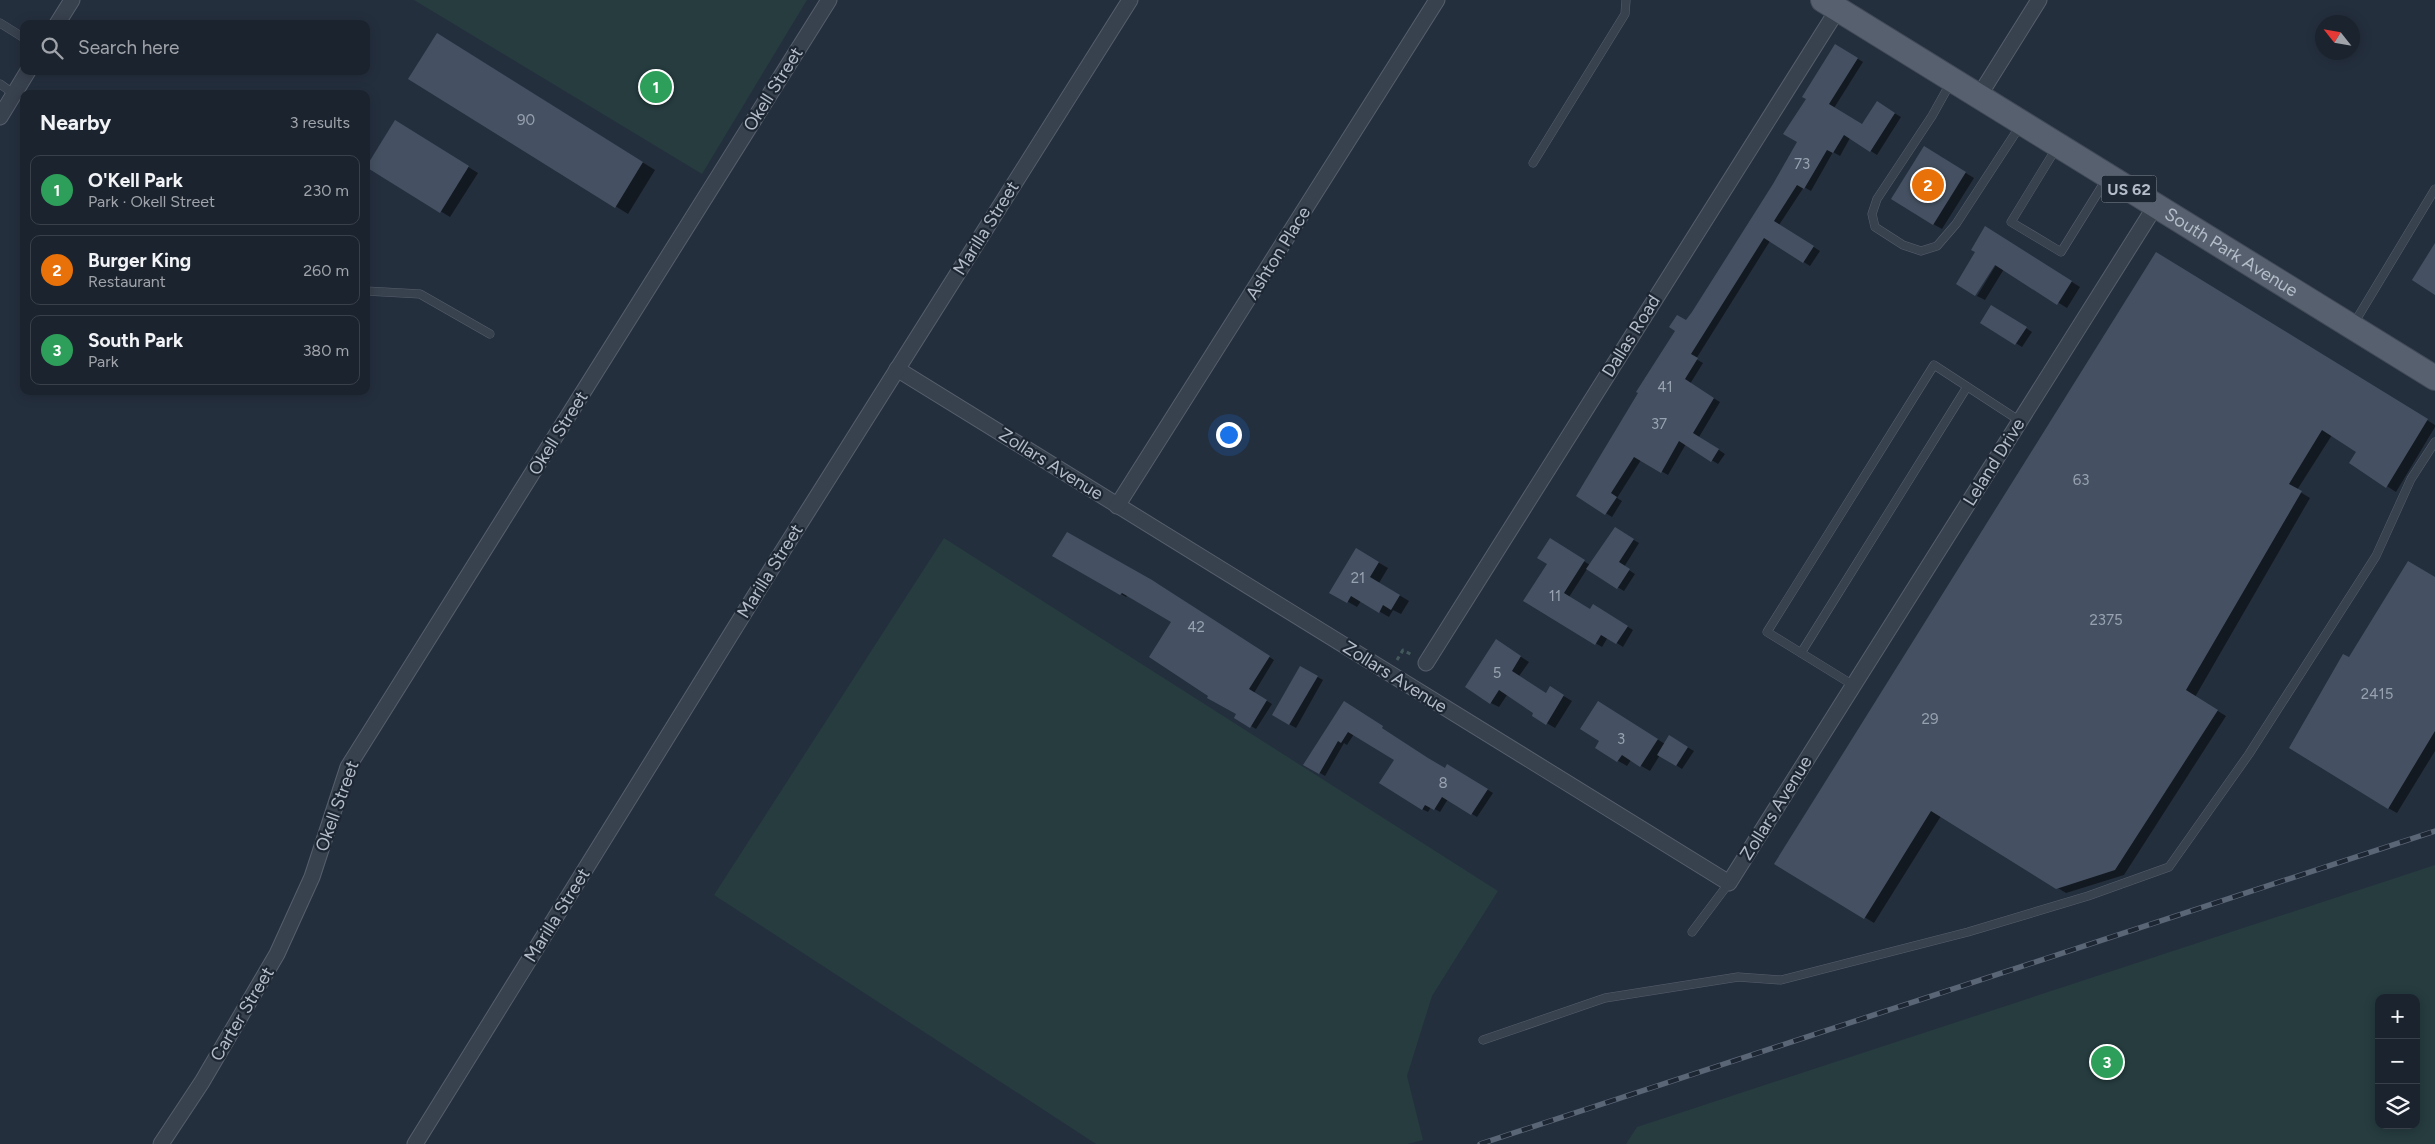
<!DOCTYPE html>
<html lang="en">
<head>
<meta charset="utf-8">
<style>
  :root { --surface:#1b232e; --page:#242b36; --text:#f1f3f6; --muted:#a0a4aa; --line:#39404a; --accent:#2563eb }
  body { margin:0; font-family:Figtree,sans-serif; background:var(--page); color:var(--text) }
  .controls { position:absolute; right:15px; bottom:15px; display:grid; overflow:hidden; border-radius:10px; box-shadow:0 2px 12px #0003 }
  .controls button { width:45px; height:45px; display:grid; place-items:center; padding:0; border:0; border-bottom:1px solid var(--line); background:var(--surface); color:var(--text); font:25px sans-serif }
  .compass { position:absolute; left:2315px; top:15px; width:45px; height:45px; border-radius:50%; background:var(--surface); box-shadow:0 2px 12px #0003; rotate:301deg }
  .you { position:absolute; left:1228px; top:434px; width:18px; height:18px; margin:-12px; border:4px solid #fff; border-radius:50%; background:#1a73e8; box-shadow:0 0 0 8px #1a73e833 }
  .badge { display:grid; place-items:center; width:32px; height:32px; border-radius:50%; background:var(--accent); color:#fff; font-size:16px; font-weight:700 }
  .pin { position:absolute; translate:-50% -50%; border:2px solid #fff; box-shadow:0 1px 5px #0006 }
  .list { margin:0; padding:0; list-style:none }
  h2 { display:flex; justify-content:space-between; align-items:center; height:65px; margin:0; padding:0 20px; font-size:21px }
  h2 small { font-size:16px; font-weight:400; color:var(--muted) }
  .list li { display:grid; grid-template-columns:32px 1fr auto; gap:15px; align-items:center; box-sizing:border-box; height:70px; margin:0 10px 10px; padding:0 10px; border:1px solid var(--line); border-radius:10px }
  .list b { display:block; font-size:19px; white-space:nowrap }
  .list p { margin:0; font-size:16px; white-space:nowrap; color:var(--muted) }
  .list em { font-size:16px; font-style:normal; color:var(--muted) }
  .icon { flex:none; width:28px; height:28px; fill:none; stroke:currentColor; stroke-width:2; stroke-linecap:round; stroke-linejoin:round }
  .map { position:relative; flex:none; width:2435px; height:1144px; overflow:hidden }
  .search { position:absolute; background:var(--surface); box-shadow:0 2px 12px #0003; left:20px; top:20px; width:350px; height:55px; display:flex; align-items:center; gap:12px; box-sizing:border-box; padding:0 18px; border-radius:10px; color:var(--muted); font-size:19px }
  .panel { position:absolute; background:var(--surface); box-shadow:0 2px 12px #0003; left:20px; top:90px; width:350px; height:305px; border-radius:10px }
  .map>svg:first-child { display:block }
  .green { fill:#263c3f; fill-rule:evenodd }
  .shadow { fill:#0007 }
  .building { fill:#455162 }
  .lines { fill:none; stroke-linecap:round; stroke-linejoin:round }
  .lane-casing { stroke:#565f6c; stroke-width:9 }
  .street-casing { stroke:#565f6c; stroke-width:17 }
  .primary-casing { stroke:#414a57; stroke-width:26 }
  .path { stroke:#44595c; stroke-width:3; stroke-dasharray:4 4; stroke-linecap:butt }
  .lane { stroke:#38414e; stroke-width:8 }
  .street { stroke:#38414e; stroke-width:15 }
  .primary { stroke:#56606e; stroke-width:24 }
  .rail-casing { stroke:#5a6575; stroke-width:5.5 }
  .rail { stroke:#1d2633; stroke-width:4; stroke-dasharray:11; stroke-linecap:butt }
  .labels { text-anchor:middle; stroke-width:4.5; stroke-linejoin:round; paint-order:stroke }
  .number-label { font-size:15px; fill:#98a1af }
  .shield { fill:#1d2633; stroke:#878f9c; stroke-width:1 }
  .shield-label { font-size:16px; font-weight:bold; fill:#b4bcc9 }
  .street-label { font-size:18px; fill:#b4bcc9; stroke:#1d2633 }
</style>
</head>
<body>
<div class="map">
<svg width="2435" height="1144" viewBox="0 0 2435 1144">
  <rect width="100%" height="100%" fill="#242f3e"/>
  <g class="green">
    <path d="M414,0h393l-105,174z"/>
    <path d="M944,538l554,353 -66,105 -25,80 16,64 -16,4h-311l-382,-249z"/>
    <path d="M2435,865v279h-809l11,-17zM2379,998h37v127h-37z"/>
  </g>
  <g class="shadow">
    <path d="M449,42l206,128 -27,44 -218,-136z"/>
    <path d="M1836,45l27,17 -29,46 29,18 14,-23 24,14 -24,38 -27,-17 -10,18 -7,-4 -22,39 -7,-4 -25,38 41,26 -10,15 -40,-25 -74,118 7,4 -13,21 30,18 -21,35 26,17 -7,10 -32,-20 -18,31 -27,-15 -24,38 5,3 -10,16 -34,-21 196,-311 24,-43 10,-44z"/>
    <path d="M404,127l74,46 -28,44 -82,-50z"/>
    <path d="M1933,153l41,25 -32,51 -9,-5z"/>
    <path d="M1994,233l86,54 -13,21 -63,-39 -19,31 -8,-4 22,-36z"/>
    <path d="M2166,259l269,166v2l-39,65 -45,-29 7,-11 -26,-17 -35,55 13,8 -115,199 31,19 -102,159 -58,18 -125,-77 -67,107 -98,-60z"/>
    <path d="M1992,306l40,26 -10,15 -40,-25z"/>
    <path d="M1615,529l24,14 -15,24 11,7 -11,17 -37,-22 -18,28 21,14 3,-6 40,25 -10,17 -15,-10 -6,10 -77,-46 23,-37 2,-24 40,25z"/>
    <path d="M1357,550l31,18 -9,15 30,18 -8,13 -8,-4 -4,7 -28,-16 -4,6 -26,-15z"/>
    <path d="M1054,555l104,29 116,76 -20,33 18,11 -16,25 -20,-12 2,-3 -28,-19 -38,-73 -44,-27 -2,2z"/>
    <path d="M2435,579v172l-38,62 -9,-5 -39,-149z"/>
    <path d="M1504,646l25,16 -10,14 28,18 3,-6 22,13 -17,27 -22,-13 2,-2 -28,-18 -8,12 -8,-4z"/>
    <path d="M1300,667l23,13 -27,48 -23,-13z"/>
    <path d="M1344,703l101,67 2,-5 46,28 -16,24 -29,-18 -8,13 -9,-5 -3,5 -6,-3 -26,-49 -42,-26 -7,11 -3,-2 -19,33 -20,-12z"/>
    <path d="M1607,708l58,36 5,-7 24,14 -12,18 -22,-14 -10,16 -19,-11 -4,6 -31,-18 4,-7z"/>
  </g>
  <g class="building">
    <path d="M437,33l206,129 -28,46 -207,-129z"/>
    <path d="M1835,44l23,14 -29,46 33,20 15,-23 18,12 -25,39 -26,-17 -11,18 -6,-3 -23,39 -7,-4 -23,36 40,25 -11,17 -39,-25 -73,116 7,4 -13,21 29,19 -21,35 26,16 -8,13 -32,-21 -18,32 -27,-16 -23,36 6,4 -12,18 -29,-19 62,-103 -2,-1 39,-61 -6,-4 8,-12 9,5 6,-8 81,-128 24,-42 -14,-8 23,-35 -4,-2z"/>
    <path d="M395,120l74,46 -29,47 -74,-46z"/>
    <path d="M1924,146l42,26 -33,53 -42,-26z"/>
    <path d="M1985,226l87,55 -15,24 -62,-40 -20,31 -19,-12 19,-32 -4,-2z"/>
    <path d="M2435,243v52l-23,-15z"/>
    <path d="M2156,252l272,167 -42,69 -37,-25 7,-11 -34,-22 -33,54 13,7 -116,199 32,20 -103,160 -59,19 -125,-78 -67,108 -90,-55z"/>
    <path d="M1991,305l36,22 -12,18 -35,-22z"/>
    <path d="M1615,527l19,12 -15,23 11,7 -13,20 -31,-20z"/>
    <path d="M1067,532l85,48 118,76 -21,33 18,11 -17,28 -16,-10 2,-4 -29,-16 1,-2 -59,-39 22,-35 -49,-29 -2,2 -68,-39z"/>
    <path d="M1550,538l35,22 -21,33 26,16 3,-5 35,22 -12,18 -15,-9 -6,10 -72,-44 24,-37 -10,-6z"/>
    <path d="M1356,548l23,14 -9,15 30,18 -9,15 -8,-5 -4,8 -28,-17 -4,7 -18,-10z"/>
    <path d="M2408,561l27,16v154l-47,78 -99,-61 54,-94 6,3z"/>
    <path d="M1496,639l25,17 -9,15 34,22 4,-7 14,9 -18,30 -14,-9 1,-3 -34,-23 -9,14 -25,-17z"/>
    <path d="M1300,666l18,10 -29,49 -17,-10z"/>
    <path d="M1344,701l39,25 -1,2 46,30 17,10 2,-4 41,25 -17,26 -29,-18 -8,13 -9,-5 -3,5 -43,-27 15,-23 -46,-28 -7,11 -3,-2 -19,33 -16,-9z"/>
    <path d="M1598,701l60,38 -18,28 -18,-12 -5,7 -22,-14 4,-7 -19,-12z"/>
    <path d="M1669,735l19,12 -12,19 -19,-11z"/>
  </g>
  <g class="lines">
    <g class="lane-casing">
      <g id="lane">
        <path d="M0,23l24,15"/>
        <path d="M1951,82l-19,34 -55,83 -5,15 3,13 28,18 18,6 16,-5 19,-22 64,-98"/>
        <path d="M0,84l14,10"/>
        <path d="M2057,147l-46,75 50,30 46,-74"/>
        <path d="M1533,163l92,-149 1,-14"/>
        <path d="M366,291l54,3 70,40"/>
        <path d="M2353,325l82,-136"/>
        <path d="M1801,653l166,-266"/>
        <path d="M1853,685l-86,-53 167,-267 86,56"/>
        <path d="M1692,932l37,-49"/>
        <path d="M1483,1040l122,-42 133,-21 43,3 187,-48 120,-36 81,-29 80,-113 127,-198 35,-77 24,-37"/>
      </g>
    </g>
    <g class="street-casing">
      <g id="street">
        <path d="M57,24l15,-24"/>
        <path d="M1979,96l60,-96"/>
        <path d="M0,117l28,-46"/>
        <path d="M897,369l832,514 427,-678"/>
        <path d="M1117,506l320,-506"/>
        <path d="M1426,663l412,-654"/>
        <path d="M161,1144l41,-62 75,-128 35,-77 36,-110 481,-767"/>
        <path d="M415,1144l362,-584 353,-560"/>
      </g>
    </g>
    <g class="primary-casing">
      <g id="primary">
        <path id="s1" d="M1823,0l612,378"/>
      </g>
    </g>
    <path class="path" d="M1397,660l6,-10 9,5"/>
    <use href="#lane" class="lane"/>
    <use href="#street" class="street"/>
    <use href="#primary" class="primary"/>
    <g class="rail-casing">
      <path id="rail" d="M1480,1144l955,-313"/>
    </g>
    <use href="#rail" class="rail"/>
  </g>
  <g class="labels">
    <g class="number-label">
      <text x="526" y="125">90</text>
      <text x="1802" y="169">73</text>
      <text x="1665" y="392">41</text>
      <text x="1659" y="429">37</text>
      <text x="2081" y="485">63</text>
      <text x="1358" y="583">21</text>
      <text x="1555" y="601">11</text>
      <text x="2106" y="625">2375</text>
      <text x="1196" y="632">42</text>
      <text x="1497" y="678">5</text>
      <text x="2377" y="699">2415</text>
      <text x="1930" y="724">29</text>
      <text x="1621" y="744">3</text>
      <text x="1443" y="788">8</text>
    </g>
    <rect class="shield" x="2101.5" y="175.5" width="55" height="27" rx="4"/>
    <g class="shield-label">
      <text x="2129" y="195">US 62</text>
    </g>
    <g class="street-label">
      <text transform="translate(773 89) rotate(-58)" y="6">Okell Street</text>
      <text transform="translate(986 228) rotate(-58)" y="6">Marilla Street</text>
      <text dy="6" stroke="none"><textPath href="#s1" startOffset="480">South Park Avenue</textPath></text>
      <text transform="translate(1278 253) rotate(-58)" y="6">Ashton Place</text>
      <text transform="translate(1631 336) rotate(-58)" y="6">Dallas Road</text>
      <text transform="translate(558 433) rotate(-58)" y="6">Okell Street</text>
      <text transform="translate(1994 462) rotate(-58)" y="6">Leland Drive</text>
      <text transform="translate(1051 464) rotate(32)" y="6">Zollars Avenue</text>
      <text transform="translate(770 571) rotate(-58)" y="6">Marilla Street</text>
      <text transform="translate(1395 677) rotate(32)" y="6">Zollars Avenue</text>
      <text transform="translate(337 806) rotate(-70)" y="6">Okell Street</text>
      <text transform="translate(1776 808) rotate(-58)" y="6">Zollars Avenue</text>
      <text transform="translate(557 915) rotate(-58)" y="6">Marilla Street</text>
      <text transform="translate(242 1014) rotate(-59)" y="6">Carter Street</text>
    </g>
  </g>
</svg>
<div class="controls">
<button>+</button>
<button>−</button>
<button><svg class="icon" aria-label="layers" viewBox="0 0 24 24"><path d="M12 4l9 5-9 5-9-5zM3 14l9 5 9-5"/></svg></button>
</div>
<svg class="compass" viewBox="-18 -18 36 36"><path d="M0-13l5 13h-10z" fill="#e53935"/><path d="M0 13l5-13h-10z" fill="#a0a4aa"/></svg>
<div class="you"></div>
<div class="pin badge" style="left:656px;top:87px;background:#2e9e5b">1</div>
<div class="pin badge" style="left:1928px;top:185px;background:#e8710a">2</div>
<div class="pin badge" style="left:2107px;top:1062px;background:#2e9e5b">3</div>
<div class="search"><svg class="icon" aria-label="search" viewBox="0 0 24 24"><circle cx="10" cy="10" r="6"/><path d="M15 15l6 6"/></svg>Search here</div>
<section class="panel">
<h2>Nearby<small>3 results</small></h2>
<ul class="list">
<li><span class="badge" style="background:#2e9e5b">1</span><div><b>O'Kell Park</b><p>Park · Okell Street</p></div><em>230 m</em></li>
<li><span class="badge" style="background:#e8710a">2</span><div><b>Burger King</b><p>Restaurant</p></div><em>260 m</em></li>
<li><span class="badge" style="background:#2e9e5b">3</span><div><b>South Park</b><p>Park</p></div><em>380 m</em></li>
</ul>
</section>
</div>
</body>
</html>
